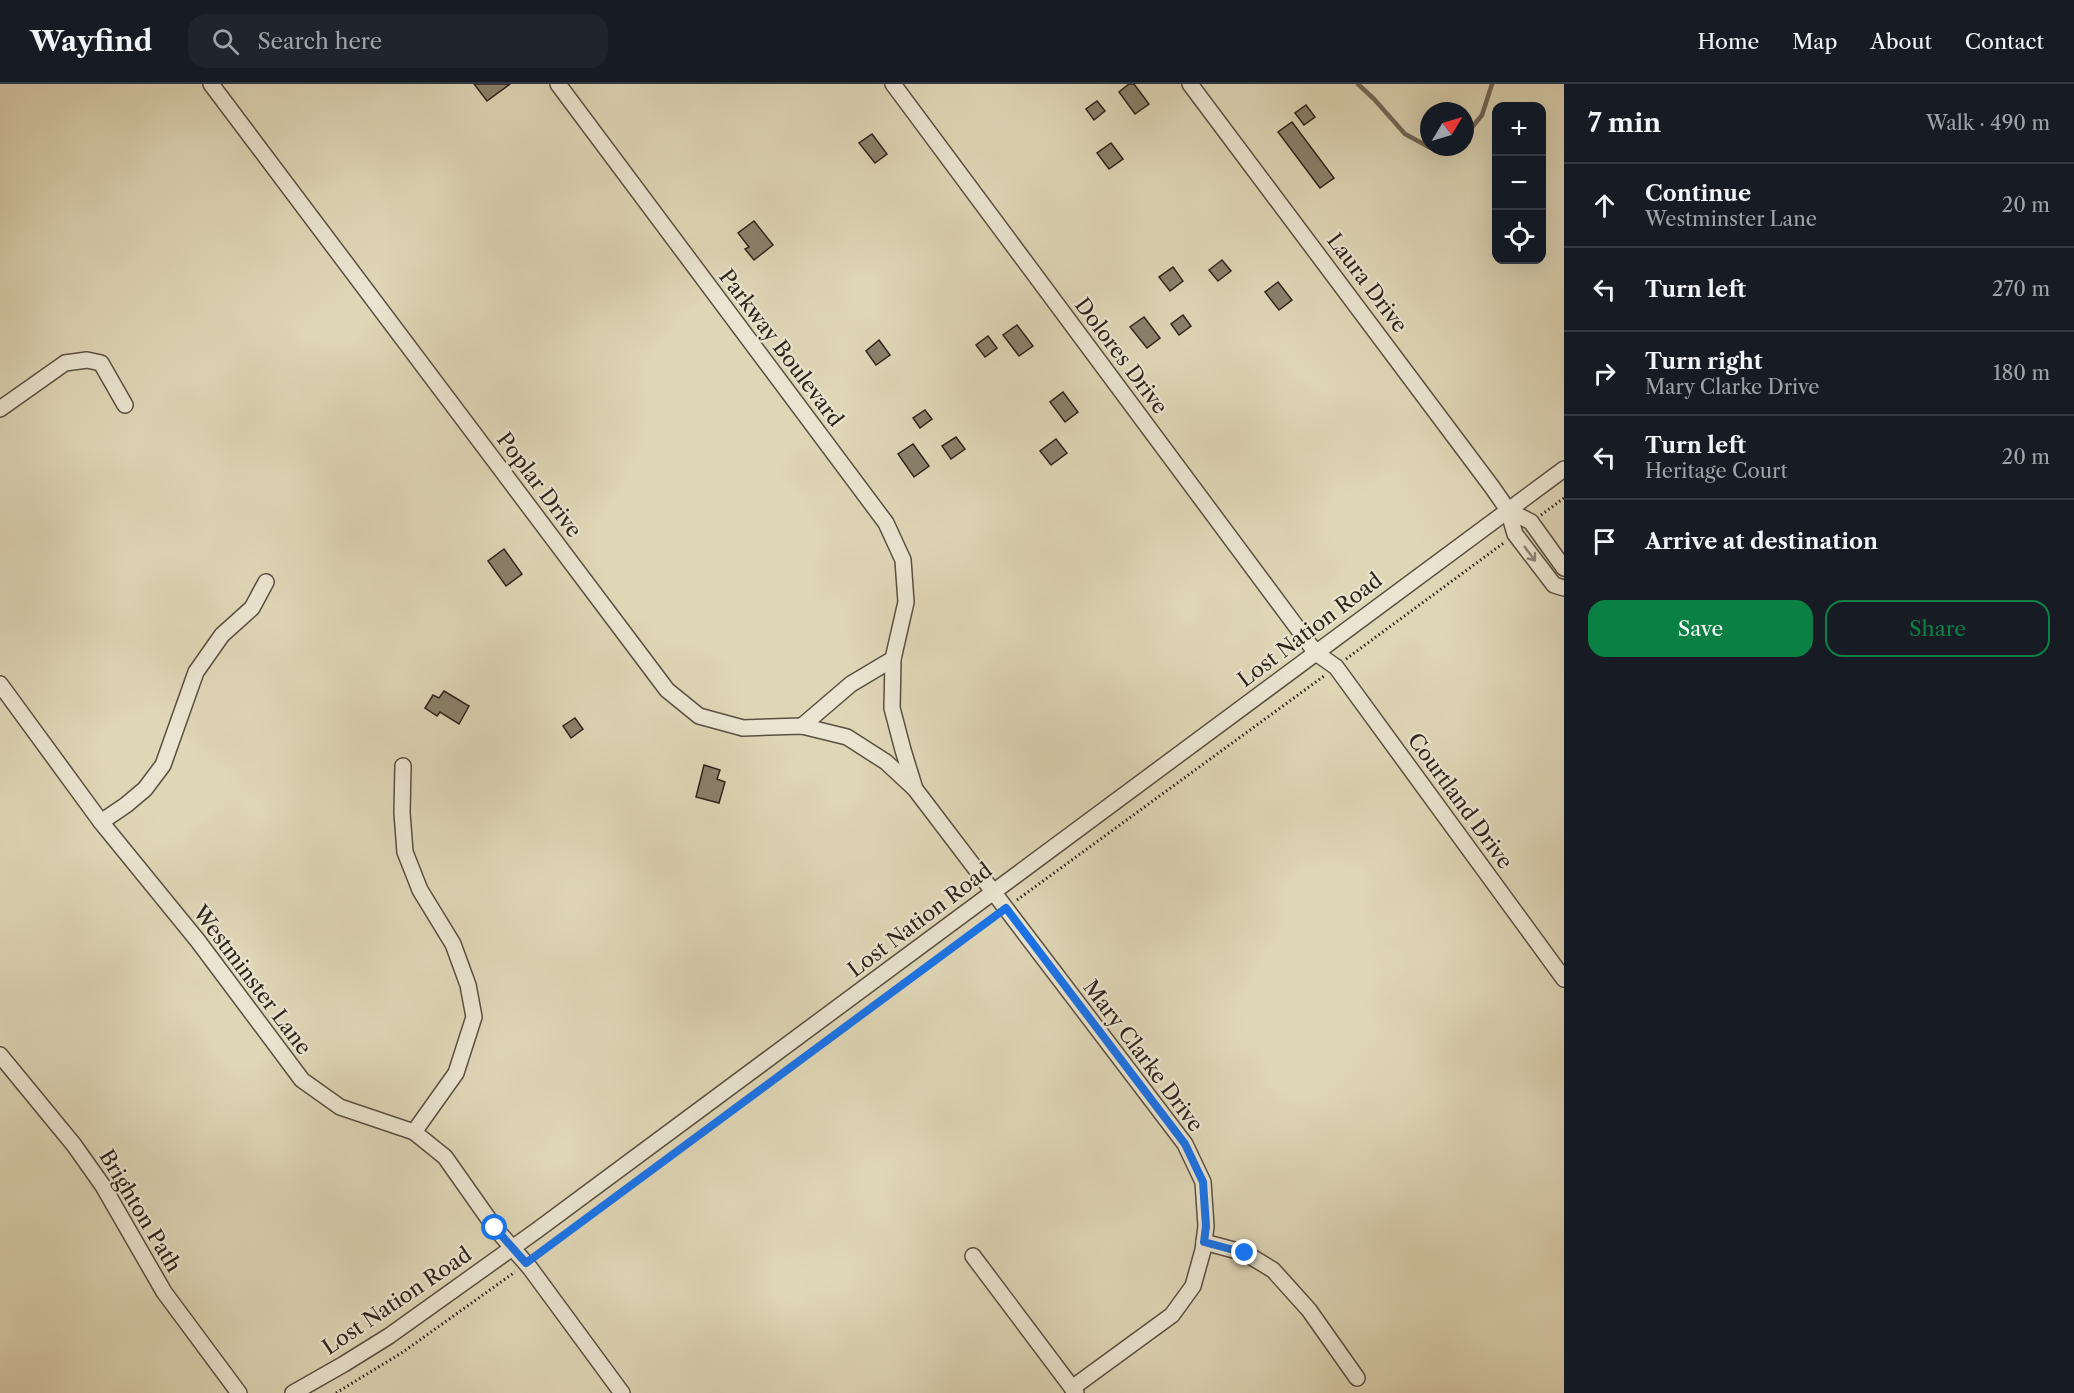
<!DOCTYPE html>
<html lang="en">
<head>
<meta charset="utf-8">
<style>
  :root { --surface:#171b24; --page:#20242c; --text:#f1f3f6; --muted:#9ea1a6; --line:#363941; --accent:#0b8043 }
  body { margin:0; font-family:"Libre Caslon Text",serif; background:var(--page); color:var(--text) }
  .controls { position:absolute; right:18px; top:18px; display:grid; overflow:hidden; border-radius:12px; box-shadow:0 6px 24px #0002 }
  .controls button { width:54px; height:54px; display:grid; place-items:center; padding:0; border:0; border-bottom:2px solid var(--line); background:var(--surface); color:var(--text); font:30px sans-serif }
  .compass { position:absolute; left:1420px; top:18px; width:54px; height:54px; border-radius:50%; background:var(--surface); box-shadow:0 6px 24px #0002; rotate:52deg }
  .stop { position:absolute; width:18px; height:18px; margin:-14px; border:4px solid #1a73e8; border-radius:50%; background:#fff }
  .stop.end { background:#1a73e8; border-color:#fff; box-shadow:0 2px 6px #0008 }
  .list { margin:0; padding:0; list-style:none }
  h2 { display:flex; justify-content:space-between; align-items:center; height:78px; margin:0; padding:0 24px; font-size:26px }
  h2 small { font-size:20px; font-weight:400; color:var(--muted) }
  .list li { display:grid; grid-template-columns:39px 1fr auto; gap:18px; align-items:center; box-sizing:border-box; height:84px; padding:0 24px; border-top:2px solid var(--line) }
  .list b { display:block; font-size:22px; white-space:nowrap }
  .list p { margin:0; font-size:20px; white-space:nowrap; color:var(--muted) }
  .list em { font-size:20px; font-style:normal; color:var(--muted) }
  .actions { display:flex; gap:12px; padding:18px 24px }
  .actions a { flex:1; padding:14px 0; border:2px solid var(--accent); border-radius:18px; text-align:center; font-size:21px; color:var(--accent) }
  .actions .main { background:var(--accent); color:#fff }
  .icon { flex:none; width:33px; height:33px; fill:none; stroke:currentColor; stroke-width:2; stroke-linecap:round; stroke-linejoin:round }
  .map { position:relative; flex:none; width:1564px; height:1309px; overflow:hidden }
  header { display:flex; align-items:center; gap:36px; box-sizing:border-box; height:84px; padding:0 30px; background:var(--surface); border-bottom:2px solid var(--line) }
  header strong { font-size:28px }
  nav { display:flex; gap:33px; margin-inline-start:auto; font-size:21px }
  .search { width:420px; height:54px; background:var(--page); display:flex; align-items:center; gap:15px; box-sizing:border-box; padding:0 21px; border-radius:18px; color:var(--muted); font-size:22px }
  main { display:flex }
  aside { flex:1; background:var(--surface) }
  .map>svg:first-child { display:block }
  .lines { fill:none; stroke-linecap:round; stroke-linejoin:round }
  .stream { stroke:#746a59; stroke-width:4.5 }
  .building { fill:#8a816c; stroke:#2e241c; stroke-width:1.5 }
  .minor-casing { stroke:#5a5042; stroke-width:18 }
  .path { stroke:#2e241c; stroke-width:3; stroke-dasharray:1.5 3; stroke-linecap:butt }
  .minor { stroke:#eae4d0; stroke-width:15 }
  .oneway { stroke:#8c8476 }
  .route { stroke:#1a73e8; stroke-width:8 }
  .labels { text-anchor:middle; stroke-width:4.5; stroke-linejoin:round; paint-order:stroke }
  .street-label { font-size:21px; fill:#2e241c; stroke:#eae4d0 }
</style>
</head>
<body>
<header>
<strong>Wayfind</strong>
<div class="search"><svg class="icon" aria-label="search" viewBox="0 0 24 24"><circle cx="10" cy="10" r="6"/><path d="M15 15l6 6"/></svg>Search here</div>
<nav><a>Home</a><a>Map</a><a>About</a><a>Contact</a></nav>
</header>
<main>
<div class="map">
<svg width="1564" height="1309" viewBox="0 0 1564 1309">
  <rect width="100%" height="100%" fill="#dfd6b6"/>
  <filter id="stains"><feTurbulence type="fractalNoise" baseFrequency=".00333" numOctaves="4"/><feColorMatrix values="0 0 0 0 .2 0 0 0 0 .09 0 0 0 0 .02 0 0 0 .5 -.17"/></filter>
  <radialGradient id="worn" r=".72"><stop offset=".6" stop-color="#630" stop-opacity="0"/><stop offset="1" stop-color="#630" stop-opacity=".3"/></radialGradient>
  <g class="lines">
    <g class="stream">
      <path d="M1358,0l16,15 31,35 24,13"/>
      <path d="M1465,52l17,-21 10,-31"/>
      <path d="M1429,63l5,2 6,-2"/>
    </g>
  </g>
  <g class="building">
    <path d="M474,0h36l-23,17z"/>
    <path d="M1129,0h5l15,20 -14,10 -16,-22z"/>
    <path d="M1097,17l8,10 -11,9 -8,-11z"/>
    <path d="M1306,21l9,12 -11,8 -9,-12z"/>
    <path d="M1292,38l42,56 -14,10 -42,-56z"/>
    <path d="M872,50l15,20 -12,9 -16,-20z"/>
    <path d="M1111,59l12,16 -14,10 -12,-16z"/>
    <path d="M754,137l19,24 -19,15 -9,-11 4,-2 -11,-14z"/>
    <path d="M1222,176l9,11 -13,10 -9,-11z"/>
    <path d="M1173,183l10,14 -13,10 -11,-14z"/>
    <path d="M1278,198l14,18 -13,10 -14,-18z"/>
    <path d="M1183,231l8,11 -12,9 -8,-11z"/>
    <path d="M1144,233l16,21 -13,10 -17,-21z"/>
    <path d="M1017,241l16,21 -14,10 -16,-21z"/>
    <path d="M988,252l9,12 -12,9 -9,-12z"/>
    <path d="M879,256l11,15 -14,10 -10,-14z"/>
    <path d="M1063,308l15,20 -13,10 -15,-20z"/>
    <path d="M925,326l7,9 -12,9 -7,-10z"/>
    <path d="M956,353l9,12 -14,10 -9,-13z"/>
    <path d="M1056,355l11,14 -16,12 -11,-14z"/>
    <path d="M913,360l16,22 -15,11 -16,-23z"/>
    <path d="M504,465l18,25 -16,12 -18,-25z"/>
    <path d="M444,607l25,15 -10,18 -19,-12 -3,4 -12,-8 8,-13 6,3z"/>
    <path d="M575,634l8,11 -12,9 -8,-12z"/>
    <path d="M704,681l16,5 -3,9 8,3 -6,21 -23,-6z"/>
  </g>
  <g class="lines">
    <g class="minor-casing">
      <g id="minor">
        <path d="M211,0l456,606 32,26 44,12 59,-2 45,11 39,25 28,26"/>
        <path d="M558,0l328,439 17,37 3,42 -13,57 -1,49 11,42 12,39 270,355 18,38 3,44 -3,24 -10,36 -21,29 -100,73"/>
        <path d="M893,0l423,569 20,14 228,312"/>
        <path d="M1190,0l302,403 16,23 7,24 39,51 10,3"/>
        <path d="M0,325l65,-46 22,-3 14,3 24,42"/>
        <path d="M1508,426l23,12 33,46"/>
        <path d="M0,600l101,138 97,119 104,139 38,27 74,25 31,25 50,71 35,40 92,125"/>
        <path d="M802,642l49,-42 42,-25"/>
        <path d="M403,682l-1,47 3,39 15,38 33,54 15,41 6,32 -18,56 -42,59"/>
        <path d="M101,738l25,-17 19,-16 18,-24 33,-93 26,-37 30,-27 14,-26"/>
        <path d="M0,971l74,90 29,41 61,106 75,101"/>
        <path d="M1204,1158l41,11 28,17 36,40 48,68"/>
        <path d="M973,1172l103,137"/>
        <path d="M293,1309l51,-29 45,-28 147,-105 1028,-762"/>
      </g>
    </g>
    <g class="path">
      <path d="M1541,431l23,-17"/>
      <path d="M1346,575l159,-117"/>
      <path d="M1017,816l307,-224"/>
      <path d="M537,1171l458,-338"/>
      <path d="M336,1309l67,-41 112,-80"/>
    </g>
    <use href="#minor" class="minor"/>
  </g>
  <defs><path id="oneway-shaft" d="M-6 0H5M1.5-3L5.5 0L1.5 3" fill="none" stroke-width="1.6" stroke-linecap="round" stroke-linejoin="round" transform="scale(1.5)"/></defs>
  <use class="oneway" href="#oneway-shaft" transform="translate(1530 470) rotate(53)"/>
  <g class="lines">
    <path class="route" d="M495,1144l31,35 480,-355 179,236 18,38 3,44 -2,16 41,11"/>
  </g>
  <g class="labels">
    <g class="street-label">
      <text transform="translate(1367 199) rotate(53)" y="7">Laura Drive</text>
      <text transform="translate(781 264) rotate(53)" y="7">Parkway Boulevard</text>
      <text transform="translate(1121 272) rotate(53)" y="7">Dolores Drive</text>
      <text transform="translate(539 401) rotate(53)" y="7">Poplar Drive</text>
      <text transform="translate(1310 546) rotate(-37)" y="7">Lost Nation Road</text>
      <text transform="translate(1460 717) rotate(54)" y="7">Courtland Drive</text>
      <text transform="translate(920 836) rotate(-37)" y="7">Lost Nation Road</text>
      <text transform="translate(252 896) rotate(53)" y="7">Westminster Lane</text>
      <text transform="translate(1143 972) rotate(53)" y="7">Mary Clarke Drive</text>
      <text transform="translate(140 1127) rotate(59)" y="7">Brighton Path</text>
      <text transform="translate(397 1217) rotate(-34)" y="7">Lost Nation Road</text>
    </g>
  </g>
  <rect width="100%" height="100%" filter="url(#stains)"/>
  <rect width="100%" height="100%" fill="url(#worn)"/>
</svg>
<div class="controls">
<button>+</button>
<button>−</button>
<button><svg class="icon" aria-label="locate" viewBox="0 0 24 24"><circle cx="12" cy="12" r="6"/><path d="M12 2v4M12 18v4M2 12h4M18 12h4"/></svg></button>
</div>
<svg class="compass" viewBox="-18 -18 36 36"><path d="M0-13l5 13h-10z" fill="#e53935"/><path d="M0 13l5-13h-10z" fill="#9ea1a6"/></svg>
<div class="stop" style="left:495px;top:1144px"></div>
<div class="stop end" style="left:1245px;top:1169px"></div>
</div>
<aside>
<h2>7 min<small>Walk · 490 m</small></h2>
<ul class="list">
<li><svg class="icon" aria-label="ahead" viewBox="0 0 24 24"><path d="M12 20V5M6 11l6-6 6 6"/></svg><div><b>Continue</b><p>Westminster Lane</p></div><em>20 m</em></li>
<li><svg class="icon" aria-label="left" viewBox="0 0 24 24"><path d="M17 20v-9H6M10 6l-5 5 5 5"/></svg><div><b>Turn left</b></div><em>270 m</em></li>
<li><svg class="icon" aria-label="right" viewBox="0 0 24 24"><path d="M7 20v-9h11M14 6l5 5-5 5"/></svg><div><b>Turn right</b><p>Mary Clarke Drive</p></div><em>180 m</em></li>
<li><svg class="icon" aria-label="left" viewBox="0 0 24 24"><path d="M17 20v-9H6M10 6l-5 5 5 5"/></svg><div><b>Turn left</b><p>Heritage Court</p></div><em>20 m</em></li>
<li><svg class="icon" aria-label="arrive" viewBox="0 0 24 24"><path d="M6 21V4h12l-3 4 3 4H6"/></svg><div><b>Arrive at destination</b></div></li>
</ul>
<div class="actions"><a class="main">Save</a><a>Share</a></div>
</aside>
</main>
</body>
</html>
